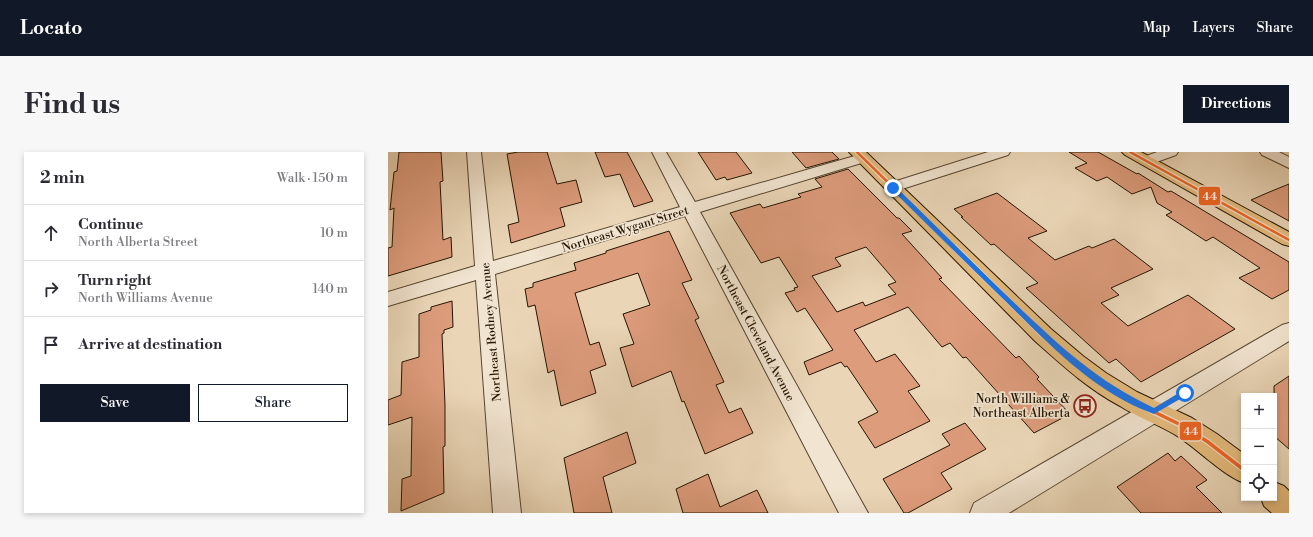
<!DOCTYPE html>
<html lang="en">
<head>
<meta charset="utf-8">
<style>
  :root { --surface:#fff; --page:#f7f7f7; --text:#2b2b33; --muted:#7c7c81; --line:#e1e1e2; --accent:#111827 }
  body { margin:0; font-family:"Libre Bodoni",serif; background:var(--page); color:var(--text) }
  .controls { position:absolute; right:12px; bottom:12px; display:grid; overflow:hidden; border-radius:0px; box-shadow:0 2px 6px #0003 }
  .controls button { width:36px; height:36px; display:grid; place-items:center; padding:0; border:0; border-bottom:1px solid var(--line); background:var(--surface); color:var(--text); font:20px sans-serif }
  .stop { position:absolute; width:12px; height:12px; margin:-9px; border:3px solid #1a73e8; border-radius:50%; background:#fff }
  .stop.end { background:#1a73e8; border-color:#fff; box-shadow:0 1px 4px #0008 }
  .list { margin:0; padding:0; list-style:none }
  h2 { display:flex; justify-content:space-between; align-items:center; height:52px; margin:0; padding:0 16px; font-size:17px }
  h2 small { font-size:13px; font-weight:400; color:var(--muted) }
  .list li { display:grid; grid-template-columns:26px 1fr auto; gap:12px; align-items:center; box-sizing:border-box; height:56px; padding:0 16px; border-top:1px solid var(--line) }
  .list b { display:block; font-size:15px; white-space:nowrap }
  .list p { margin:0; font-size:13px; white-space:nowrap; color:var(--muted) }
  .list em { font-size:13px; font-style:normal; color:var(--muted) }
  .actions { display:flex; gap:8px; padding:12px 16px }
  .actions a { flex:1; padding:9px 0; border:1px solid var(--accent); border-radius:0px; text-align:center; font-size:14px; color:var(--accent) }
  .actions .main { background:var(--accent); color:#fff }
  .icon { flex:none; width:22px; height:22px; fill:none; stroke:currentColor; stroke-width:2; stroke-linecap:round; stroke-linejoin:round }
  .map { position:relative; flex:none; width:901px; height:361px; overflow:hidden; border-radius:0px }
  header { display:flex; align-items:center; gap:24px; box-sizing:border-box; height:56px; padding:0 20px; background:var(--accent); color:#fff }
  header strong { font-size:19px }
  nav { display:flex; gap:22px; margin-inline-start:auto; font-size:14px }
  .intro { display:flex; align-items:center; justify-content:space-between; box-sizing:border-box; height:96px; padding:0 24px }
  h1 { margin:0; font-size:28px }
  .button { padding:10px 18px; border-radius:0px; background:var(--accent); color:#fff; font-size:14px; font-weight:700 }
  main { display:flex; gap:24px; padding:0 24px }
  aside { flex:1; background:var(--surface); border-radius:0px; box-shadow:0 2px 6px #0003 }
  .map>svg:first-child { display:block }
  .building { fill:#dd9c7c; stroke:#241400; fill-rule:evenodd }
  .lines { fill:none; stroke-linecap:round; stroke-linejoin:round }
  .minor-casing { stroke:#56442e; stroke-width:2 }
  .major-casing { stroke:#241400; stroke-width:2 }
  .minor { fill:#f1e4d0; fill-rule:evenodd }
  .major { fill:#e5bb7c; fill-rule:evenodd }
  .bus-1-far2-casing { stroke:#f1e4d0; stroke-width:5 }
  .bus-1-far1-casing { stroke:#f1e4d0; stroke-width:6 }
  .bus-1-casing { stroke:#f1e4d0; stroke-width:6 }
  .bus-1-far2 { stroke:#f26522; stroke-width:2.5 }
  .bus-1-far1 { stroke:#f26522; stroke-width:3 }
  .bus-1 { stroke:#f26522; stroke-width:3.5 }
  .route { fill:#1a73e8 }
  .labels { text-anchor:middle; stroke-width:3.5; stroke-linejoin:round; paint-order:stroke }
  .street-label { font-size:12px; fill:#241400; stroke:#f1e4d0 }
  .poi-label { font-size:12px; fill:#241400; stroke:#f1e4d0; text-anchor:end }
  .line-badge { stroke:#f1e4d0; stroke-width:1.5 }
  .badge-label { font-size:11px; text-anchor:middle; font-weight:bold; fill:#fff }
</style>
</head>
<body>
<header>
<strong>Locato</strong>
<nav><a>Map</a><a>Layers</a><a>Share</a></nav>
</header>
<div class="intro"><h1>Find us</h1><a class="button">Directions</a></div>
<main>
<aside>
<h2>2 min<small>Walk · 150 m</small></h2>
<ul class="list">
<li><svg class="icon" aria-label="ahead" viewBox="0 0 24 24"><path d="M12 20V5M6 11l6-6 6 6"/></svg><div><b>Continue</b><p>North Alberta Street</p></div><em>10 m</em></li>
<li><svg class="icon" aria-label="right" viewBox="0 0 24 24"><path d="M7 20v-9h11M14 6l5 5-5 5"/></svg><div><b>Turn right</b><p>North Williams Avenue</p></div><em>140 m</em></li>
<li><svg class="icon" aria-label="arrive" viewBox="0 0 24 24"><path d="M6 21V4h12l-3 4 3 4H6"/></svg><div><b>Arrive at destination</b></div></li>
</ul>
<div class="actions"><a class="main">Save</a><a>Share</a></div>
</aside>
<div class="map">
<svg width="901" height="361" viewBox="0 0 901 361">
  <rect width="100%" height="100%" fill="#ead6b7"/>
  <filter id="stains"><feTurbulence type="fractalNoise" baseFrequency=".005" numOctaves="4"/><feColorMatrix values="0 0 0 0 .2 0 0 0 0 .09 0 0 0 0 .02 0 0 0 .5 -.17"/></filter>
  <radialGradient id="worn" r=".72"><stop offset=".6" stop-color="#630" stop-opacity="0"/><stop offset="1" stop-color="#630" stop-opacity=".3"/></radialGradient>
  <g class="building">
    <path d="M11,0h42l2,29 -3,1 3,58 8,-3 1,20 -64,19v-28l4,-1 2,-39 -4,2 4,-38 3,-1z"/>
    <path d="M130,0h29l10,32 19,-4 6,22 -22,6 5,18 -54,17 -3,-18 11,-3 -12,-68z"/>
    <path d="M207,0h32l26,49 -19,6 -14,-33 -15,3z"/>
    <path d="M310,0h38l16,21 -25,7 -2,-3 -9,3z"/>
    <path d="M404,0h40l7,7 -33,9z"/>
    <path d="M681,0h29l39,22 1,-1 30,19 3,-1 118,71v28l-17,9 -33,-21 21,-10 -47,-31 -7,4 -40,-26 6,-3 -15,-9 -6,-16 -19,7 -25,-17 -10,4 -22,-13 12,-5z"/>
    <path d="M460,17l49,49h2l13,13 -10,3 40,44 -3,1 77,79 3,-2 20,21 -2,2 33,35 -36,19 -68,-76 -3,1 -13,-15 -8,4 -34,-40 -54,23 22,32 19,-8 25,32 -12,5 22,30 -55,27 -17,-26 20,-10 -31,-46 -2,1 -4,-5 -32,13 -5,-13 29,-12 -28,-42 -8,4 -12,-19 10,-3 -1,-2 4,-1 -19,-30 -18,6 -31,-50 30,-9 3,4 38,-11 -3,-3 24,-7 -7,-8zM478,95l30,35 -8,3 8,9 -31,12 -2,-4 -26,10 -25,-36 29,-10 -6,-8z"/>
    <path d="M901,32v37l-38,-21 16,-7z"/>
    <path d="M609,41l50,38 -19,7 27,22 34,-14 3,2 22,-9 39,30 -42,19 8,7 -18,8 27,23 60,-31 47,34 -94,53 -25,-23 -7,4 -83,-75 12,-5 -44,-39 -3,1 -30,-28h2l-9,-8z"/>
    <path d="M281,79l23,49 -10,3 17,35 -4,2 29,62 -8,3 13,28 12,-5 12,25 -48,21 -21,-53 -2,1 -11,-31 -39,16 -12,-39 14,-4 -11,-30 27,-9 -12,-32 -63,20 15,52 9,-3 7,23 -16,6 6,22 -35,13 -7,-36 -6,3 -13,-68 -7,2 -3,-18 8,-2v-4l43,-13 -2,-7 32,-10v-2z"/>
    <path d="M64,149l1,26 -9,3v3l-2,1 3,71v41l-2,1 1,46 -43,18 1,-32 9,-3 1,-59 -24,8v-25l13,-5 1,-33 17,-5v-43l12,-4v-3z"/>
    <path d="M901,224v73l-15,-13v-50z"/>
    <path d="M577,271l21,26 -45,24 11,16 -44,24h-4l-21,-34 67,-34 -8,-11z"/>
    <path d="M239,280l9,31 -33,14 9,36h-38l-10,-55z"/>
    <path d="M780,301l7,8 6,-5 26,24 -11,7 26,26h-81l-24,-26z"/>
    <path d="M320,322l12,33 37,-17 11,23h-85l-7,-24z"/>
  </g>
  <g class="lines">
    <g class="minor-casing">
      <g id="minor">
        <path d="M79,0h14l12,109 187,-54 -28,-55h14l29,50 163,-47 5,-1 5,1 2,3 -2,3 -168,51 168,301h-29l-154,-297 -190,58 26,239h-28l-17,-233 -88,26v-14l87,-26z"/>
        <path d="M600,0h22l-2,3 -109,35 -6,2 -6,-2 -2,-3 2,-3z"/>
        <path d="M769,0h21l-2,3 -25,9 -5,1 -5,-1 -2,-3 2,-3z"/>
        <path d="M872,0h19l10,5v11l-27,-13z"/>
        <path d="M901,171v18l-280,172h-39l4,-10 308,-178z"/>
      </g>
    </g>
    <g class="major-casing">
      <g id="major">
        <path d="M461,0h17l185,177 32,27 23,17 31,19 55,26 25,16 27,20v29c-23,-9 -47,-35 -70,-49 -17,-10 -37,-17 -54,-28 -32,-17 -58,-41 -85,-65z"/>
        <path d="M734,0h19l148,80v14l-7,-2 -157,-89z"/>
        <path d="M886,330l10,4 5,5v22h-17l-8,-7 -3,-8h13z"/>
      </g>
    </g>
    <use href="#minor" class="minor"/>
    <use href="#major" class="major"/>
    <g class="bus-1-far2-casing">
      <g id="bus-1-far2">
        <path d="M469,0l99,97"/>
        <path d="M742,0l159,88"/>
      </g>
    </g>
    <g class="bus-1-far1-casing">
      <path id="bus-1-far1" d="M567,96l88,87 38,33"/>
    </g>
    <g class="bus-1-casing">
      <path id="bus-1" d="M692,215l48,32 55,27 25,16 36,28"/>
    </g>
    <use href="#bus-1-far2" class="bus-1-far2"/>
    <use href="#bus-1-far1" class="bus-1-far1"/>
    <use href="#bus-1" class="bus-1"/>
  </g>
  <path class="route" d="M503,34h4c35,34 69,68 104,102 50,48 91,90 155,120l28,-17h5v4l-33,19c-62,-22 -109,-74 -155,-119 -36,-35 -72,-71 -108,-106z"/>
  <defs>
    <g id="bus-ring" transform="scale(1.15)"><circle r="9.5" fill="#f1e4d0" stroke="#8f2418" stroke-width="1.5"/><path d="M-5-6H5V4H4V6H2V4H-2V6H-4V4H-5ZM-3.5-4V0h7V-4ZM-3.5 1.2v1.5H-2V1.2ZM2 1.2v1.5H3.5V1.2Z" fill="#8f2418"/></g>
  </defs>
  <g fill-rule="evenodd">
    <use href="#bus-ring" x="697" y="254"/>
  </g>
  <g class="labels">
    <g class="street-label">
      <text transform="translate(237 77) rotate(-17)" y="4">Northeast Wygant Street</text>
      <text transform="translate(103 180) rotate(-95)" y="4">Northeast Rodney Avenue</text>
      <text transform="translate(368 181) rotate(62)" y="4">Northeast Cleveland Avenue</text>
    </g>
    <g class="poi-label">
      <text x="682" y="251">North Williams &amp;<tspan x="682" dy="14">Northeast Alberta</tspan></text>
    </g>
  </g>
  <g class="line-badge">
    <rect x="810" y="34" width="23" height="20" rx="4" fill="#f26522"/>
    <rect x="791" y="269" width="23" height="20" rx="4" fill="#f26522"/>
  </g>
  <g class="badge-label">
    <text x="822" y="48">44</text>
    <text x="803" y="283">44</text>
  </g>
  <rect width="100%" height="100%" filter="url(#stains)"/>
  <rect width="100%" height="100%" fill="url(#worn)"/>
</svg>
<div class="controls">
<button>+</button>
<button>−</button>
<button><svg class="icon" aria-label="locate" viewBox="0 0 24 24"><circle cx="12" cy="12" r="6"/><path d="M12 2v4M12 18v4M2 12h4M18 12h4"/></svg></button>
</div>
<div class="stop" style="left:797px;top:241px"></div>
<div class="stop end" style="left:505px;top:36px"></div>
</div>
</main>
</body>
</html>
